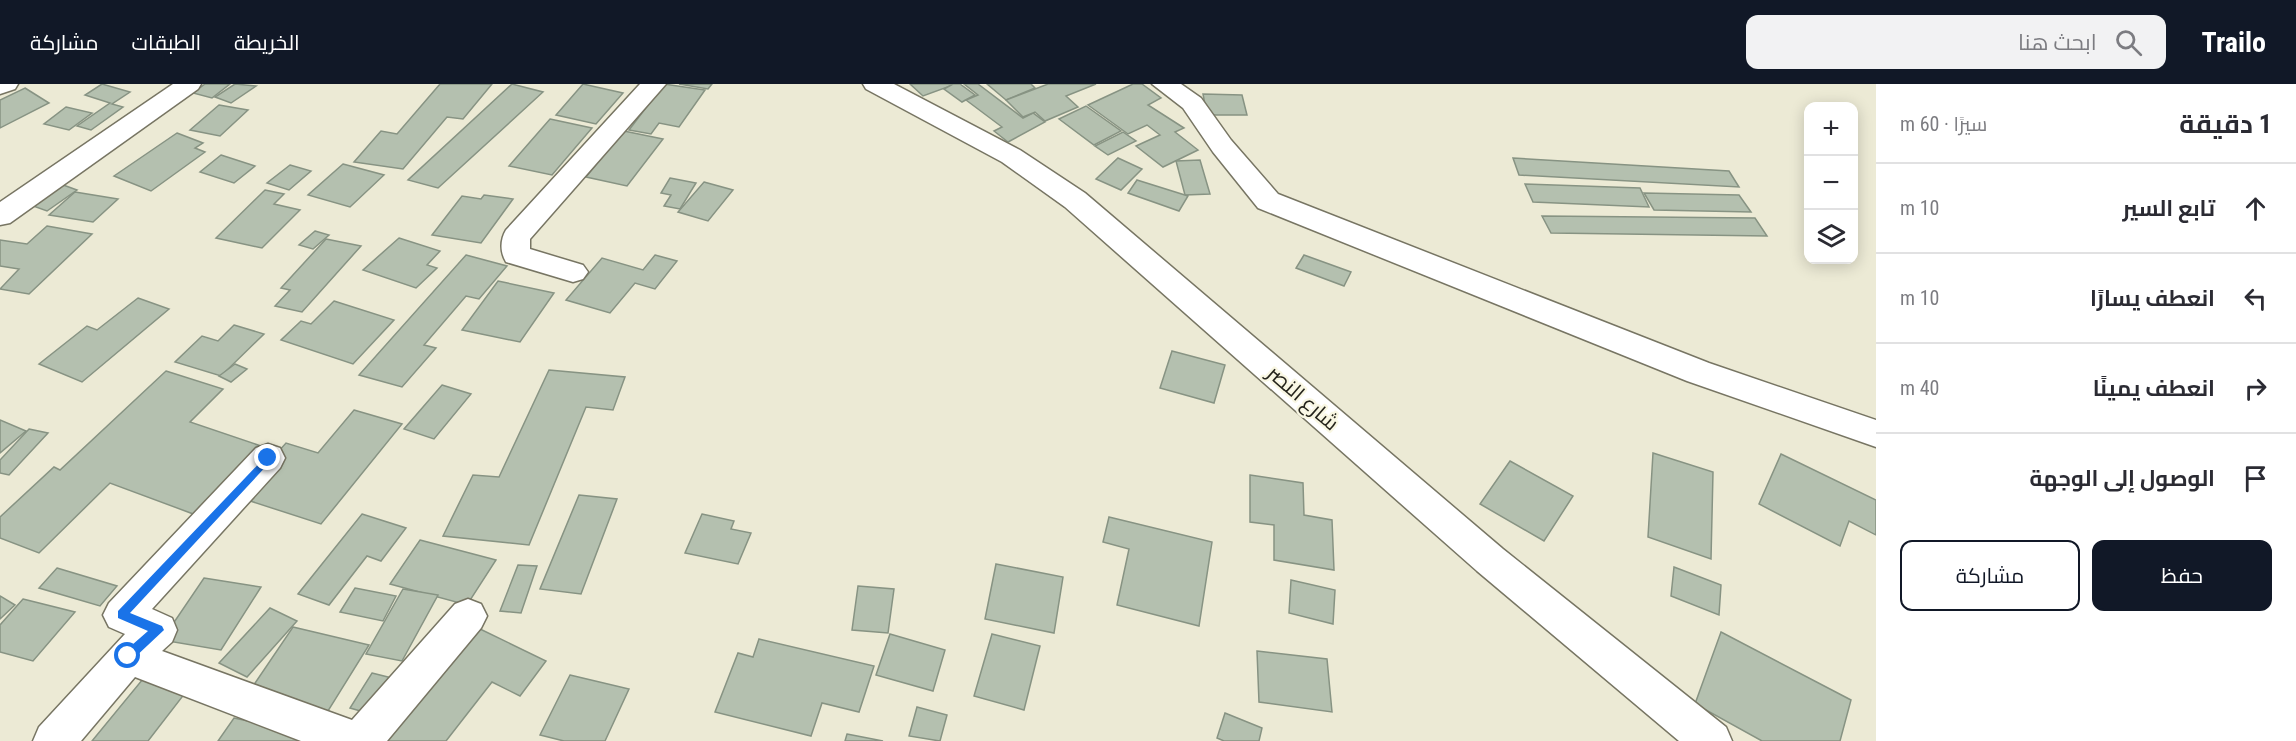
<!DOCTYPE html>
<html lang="ar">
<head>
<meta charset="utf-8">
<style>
  :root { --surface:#fff; --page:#f2f2f3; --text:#2b2b33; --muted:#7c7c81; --line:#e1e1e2; --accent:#111827 }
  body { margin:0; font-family:"Roboto Condensed",Cairo,sans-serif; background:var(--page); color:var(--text); direction:rtl }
  .controls { position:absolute; right:18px; top:18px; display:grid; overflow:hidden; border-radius:12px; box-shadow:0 3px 15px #0003 }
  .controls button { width:54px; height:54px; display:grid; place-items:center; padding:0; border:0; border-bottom:2px solid var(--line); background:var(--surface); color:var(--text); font:30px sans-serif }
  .stop { position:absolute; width:18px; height:18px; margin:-14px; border:4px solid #1a73e8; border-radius:50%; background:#fff }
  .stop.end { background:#1a73e8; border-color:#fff; box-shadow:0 2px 6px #0008 }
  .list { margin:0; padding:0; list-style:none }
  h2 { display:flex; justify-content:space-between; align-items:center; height:78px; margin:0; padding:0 24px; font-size:26px }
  h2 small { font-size:20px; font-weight:400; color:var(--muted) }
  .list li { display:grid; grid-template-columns:39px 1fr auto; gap:18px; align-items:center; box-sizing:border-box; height:90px; padding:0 24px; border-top:2px solid var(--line) }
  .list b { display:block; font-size:22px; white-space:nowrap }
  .list em { font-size:20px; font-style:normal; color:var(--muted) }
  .actions { display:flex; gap:12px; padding:18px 24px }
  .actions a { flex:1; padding:14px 0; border:2px solid var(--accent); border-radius:12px; text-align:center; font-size:21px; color:var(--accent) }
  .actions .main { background:var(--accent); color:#fff }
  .icon { flex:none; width:33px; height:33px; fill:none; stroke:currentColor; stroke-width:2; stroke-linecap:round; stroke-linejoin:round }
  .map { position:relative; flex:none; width:1876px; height:657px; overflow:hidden; direction:ltr }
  header { display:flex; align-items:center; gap:36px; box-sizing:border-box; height:84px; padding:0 30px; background:var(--accent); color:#fff }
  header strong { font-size:28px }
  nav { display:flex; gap:33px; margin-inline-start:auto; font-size:21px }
  .search { width:420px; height:54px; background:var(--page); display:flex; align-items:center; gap:15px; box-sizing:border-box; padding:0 21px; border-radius:12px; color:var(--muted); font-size:22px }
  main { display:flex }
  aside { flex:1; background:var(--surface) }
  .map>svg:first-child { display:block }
  .building { fill:#b4c0af; stroke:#879383; stroke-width:1.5 }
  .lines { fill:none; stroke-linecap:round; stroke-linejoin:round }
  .minor-casing { stroke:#777563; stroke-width:3 }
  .primary-casing { stroke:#777563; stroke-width:3 }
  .minor { fill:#fff; fill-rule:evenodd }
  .primary { fill:#fff; fill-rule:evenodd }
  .route { fill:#1a73e8 }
  .labels { text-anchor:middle; stroke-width:4.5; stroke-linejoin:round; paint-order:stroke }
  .street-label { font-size:21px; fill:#25241c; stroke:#f9f7e3 }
</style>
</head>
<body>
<header>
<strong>Trailo</strong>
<div class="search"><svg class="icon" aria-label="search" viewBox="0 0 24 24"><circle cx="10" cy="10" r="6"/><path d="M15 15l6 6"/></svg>ابحث هنا</div>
<nav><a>الخريطة</a><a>الطبقات</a><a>مشاركة</a></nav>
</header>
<main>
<aside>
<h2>1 دقيقة<small>سيرًا · 60 m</small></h2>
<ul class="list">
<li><svg class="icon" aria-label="ahead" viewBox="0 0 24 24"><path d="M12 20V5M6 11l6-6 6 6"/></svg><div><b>تابع السير</b></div><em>10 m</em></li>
<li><svg class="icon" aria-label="left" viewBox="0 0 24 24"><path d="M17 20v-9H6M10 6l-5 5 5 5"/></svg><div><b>انعطف يسارًا</b></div><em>10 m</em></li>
<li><svg class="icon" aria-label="right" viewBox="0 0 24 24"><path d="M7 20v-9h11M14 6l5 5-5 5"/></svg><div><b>انعطف يمينًا</b></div><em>40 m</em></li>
<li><svg class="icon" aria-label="arrive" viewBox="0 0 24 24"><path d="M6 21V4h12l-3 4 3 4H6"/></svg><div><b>الوصول إلى الوجهة</b></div></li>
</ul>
<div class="actions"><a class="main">حفظ</a><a>مشاركة</a></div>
</aside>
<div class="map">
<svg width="1876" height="657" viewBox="0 0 1876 657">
  <rect width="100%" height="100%" fill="#ecead5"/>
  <g class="building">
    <path d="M102,0l28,8 -18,12 11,3 -32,23 -14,-4 33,-23 -25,-8z"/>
    <path d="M205,0h25l-18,14 -19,-5z"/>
    <path d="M235,0l21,2 -25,17 -16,-6z"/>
    <path d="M440,0h52l-29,35 -16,-2 -44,52 -49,-7 27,-31 16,3z"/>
    <path d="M512,0l31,8 -105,96 -30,-8z"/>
    <path d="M583,0l40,9 -27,31 -40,-9z"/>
    <path d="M664,0l41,6 -26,37 -20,-4 -8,11 -22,-4z"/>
    <path d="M679,0h33l-4,5z"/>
    <path d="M910,0h42l1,1 -30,11z"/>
    <path d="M953,0h7l15,11 -13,7 -18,-13z"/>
    <path d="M964,0h14l45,34 10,-5 12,9 -37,20 -14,-11 8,-4 -36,-27 12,-5z"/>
    <path d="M987,0h44l4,4 -29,12z"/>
    <path d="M1048,0h48l-30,12 12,11 -33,14 -10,-9 -12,5 -17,-17z"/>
    <path d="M1133,0h9l19,14 -13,7 36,23 -9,4 23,18 -35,17 -27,-21 24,-11 -13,-10 -19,9 -40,-29z"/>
    <path d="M25,4l24,15 -49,25v-28z"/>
    <path d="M1203,10l39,1 5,20h-40z"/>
    <path d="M219,21l29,5 -28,26 -30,-6z"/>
    <path d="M1086,22l35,25 -27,14 -35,-26z"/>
    <path d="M66,23l26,6 -23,17 -25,-6z"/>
    <path d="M550,35l42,9 -40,47 -43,-9z"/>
    <path d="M619,46l44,9 -36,47 -41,-9 21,-26z"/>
    <path d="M1123,48l13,9 -28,14 -13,-9z"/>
    <path d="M177,49l26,10 -8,5 10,4 -54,39 -37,-15z"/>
    <path d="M221,71l34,11 -21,17 -34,-11z"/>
    <path d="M1118,74l24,11 -21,21 -25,-11z"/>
    <path d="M1513,74l216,13 10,16 -220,-12z"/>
    <path d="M1200,76l10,34 -25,1 -9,-34z"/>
    <path d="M343,80l41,11 -34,32 -42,-12z"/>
    <path d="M290,81l21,6 -22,19 -22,-7z"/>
    <path d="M670,94l26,5 -16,26 -16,-3 7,-11 -10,-2z"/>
    <path d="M1137,96l51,16 -9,15 -51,-18z"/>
    <path d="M55,98l22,8 -30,21 -22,-8z"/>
    <path d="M704,98l29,8 -25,31 -30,-9z"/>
    <path d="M1525,100l115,4 9,19 -116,-5z"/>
    <path d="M265,106l19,4 -10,10 26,6 -38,38 -46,-10z"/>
    <path d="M75,108l43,7 -25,23 -44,-7z"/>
    <path d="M1644,109l95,2 12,17 -97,-2z"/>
    <path d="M484,111l29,4 -32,44 -49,-8 30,-39 19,3z"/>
    <path d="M1542,132l213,2 12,18 -216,-3z"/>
    <path d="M47,142l45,8 -63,60 -29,-5 19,-20 -19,-3v-26l27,4z"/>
    <path d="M315,147l14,4 -16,14 -14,-4z"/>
    <path d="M399,154l41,13 -13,14 10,3 -21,20 -53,-18z"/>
    <path d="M326,155l35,7 -59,66 -27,-6 15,-16 -9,-2z"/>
    <path d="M466,171l41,11 -28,33 -13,-3 -42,49 12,3 -34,39 -43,-12z"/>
    <path d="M655,171l22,6 -22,28 -20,-6 -25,30 -44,-13 36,-42 41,12z"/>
    <path d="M1304,171l47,17 -7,14 -48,-18z"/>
    <path d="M498,197l56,12 -34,49 -58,-12z"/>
    <path d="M138,214l31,11 -87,73 -43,-18 48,-38 10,4z"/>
    <path d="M334,217l60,19 -41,44 -72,-24 20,-19 10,3z"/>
    <path d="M234,241l30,9 -43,42 -46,-14 27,-26 16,5z"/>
    <path d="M1172,267l53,14 -11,38 -54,-15z"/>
    <path d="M235,280l12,5 -16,13 -12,-6z"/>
    <path d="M549,286l76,7 -12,33 -27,-3 -57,138 -86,-9 30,-61 26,2z"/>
    <path d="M166,287l57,18 -33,33 71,24 -65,69 -86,-32 -71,70 -39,-15v-21l54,-50 6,3z"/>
    <path d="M442,301l29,9 -37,45 -30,-10z"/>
    <path d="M354,326l48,14 -81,100 -83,-27 48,-54 32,10z"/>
    <path d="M0,336l26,11 -26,22z"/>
    <path d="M29,345l19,4 -39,42 -9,-2v-13z"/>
    <path d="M1653,369l60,19 -2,87 -63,-22z"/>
    <path d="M1781,370l95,46v35l-27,-14 -9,25 -81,-42z"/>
    <path d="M1510,377l63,35 -29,45 -64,-37z"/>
    <path d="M1250,391l53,8 1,32 28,5 2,50 -60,-10v-35l-24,-3z"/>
    <path d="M579,411l38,4 -36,95 -41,-5z"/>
    <path d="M362,430l44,14 -25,33 -14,-5 -38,49 -31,-11z"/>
    <path d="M702,430l32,7 -3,8 20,4 -13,31 -53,-11z"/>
    <path d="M1109,433l103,25 -13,84 -82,-21 12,-56 -26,-7z"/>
    <path d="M420,456l76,20 -29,45 -77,-21z"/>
    <path d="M996,480l67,13 -9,56 -69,-14z"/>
    <path d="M518,481l19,1 -16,47 -21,-2z"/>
    <path d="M1674,483l47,18 -2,30 -48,-19z"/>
    <path d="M57,484l60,18 -17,20 -61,-18z"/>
    <path d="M204,494l57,9 -40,63 -59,-10z"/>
    <path d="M1291,496l44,10 -2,34 -44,-11z"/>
    <path d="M858,502l36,3 -6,44 -36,-3z"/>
    <path d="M355,504l41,8 -13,25 -43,-9z"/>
    <path d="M403,505l35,6 -36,66 -36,-7z"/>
    <path d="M0,512l15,9 -15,14z"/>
    <path d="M23,515l52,13 -42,49 -33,-9v-27z"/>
    <path d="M270,524l27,13 -50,56 -28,-14z"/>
    <path d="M293,543l76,18 -41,66 -79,-19z"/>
    <path d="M478,544l68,33 -26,35 -28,-14 -46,59h-60z"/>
    <path d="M1721,548l130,68 -11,41h-78l-67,-37z"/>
    <path d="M890,550l55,16 -12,41 -57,-16z"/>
    <path d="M992,550l48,12 -16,64 -50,-14z"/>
    <path d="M759,555l115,27 -15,46 -37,-9 -11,33 -96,-24 23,-59 15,4z"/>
    <path d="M1257,567l70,8 5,53 -73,-10z"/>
    <path d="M372,589l20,5 -21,36 -21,-6z"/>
    <path d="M147,590l42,14 -41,53h-56z"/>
    <path d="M570,591l59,14 -24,52h-41l-24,-6z"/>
    <path d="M917,623l30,8 -7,26 -31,-5z"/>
    <path d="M1225,629l37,15 -3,13h-35l-7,-3z"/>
    <path d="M234,634l74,16 -4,7h-86z"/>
    <path d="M847,650l36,7h-38z"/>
  </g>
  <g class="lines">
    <g class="minor-casing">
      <g id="minor">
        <path d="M0,0h18l-3,5 -15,5z"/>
        <path d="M173,0h28l-3,5 -188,134 -10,2v-23z"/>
        <path d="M640,0h26l-136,155v10l53,16 5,7 -5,7 -10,3 -67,-20c-6,-10 -6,-22 0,-32z"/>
        <path d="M1152,0h29l20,14 30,42 47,54 431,169 167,57v27l-189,-66 -429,-173 -45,-56 -30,-44z"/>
        <path d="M268,360l12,4 5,10 -5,10 -128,141 20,9 5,12 -5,12 -10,9 190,69 103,-116 13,-5 13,5 6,12 -6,12 -94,113h-86l-166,-64 -54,64h-48l6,-14 86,-93 -16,-7 -6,-12 6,-12 147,-155z"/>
      </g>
    </g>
    <g class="primary-casing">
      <path id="primary" d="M863,0h31l126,66 65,43 418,356 223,178 6,14h-53l-202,-170 -412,-364 -63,-45 -136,-73z"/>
    </g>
    <use href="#minor" class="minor"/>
    <use href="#primary" class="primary"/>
  </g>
  <path class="route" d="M268,370l5,4 -2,3 -141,152 32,13 2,4 -32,30h-8v-8l24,-21 -30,-13v-7z"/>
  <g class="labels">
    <g class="street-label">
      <text transform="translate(1303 314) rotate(41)" y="7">شارع النصر</text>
    </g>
  </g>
</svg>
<div class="controls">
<button>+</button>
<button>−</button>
<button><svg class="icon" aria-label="layers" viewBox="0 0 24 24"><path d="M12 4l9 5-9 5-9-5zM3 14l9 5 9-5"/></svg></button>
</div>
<div class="stop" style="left:128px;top:572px"></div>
<div class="stop end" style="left:268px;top:374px"></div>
</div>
</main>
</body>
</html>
